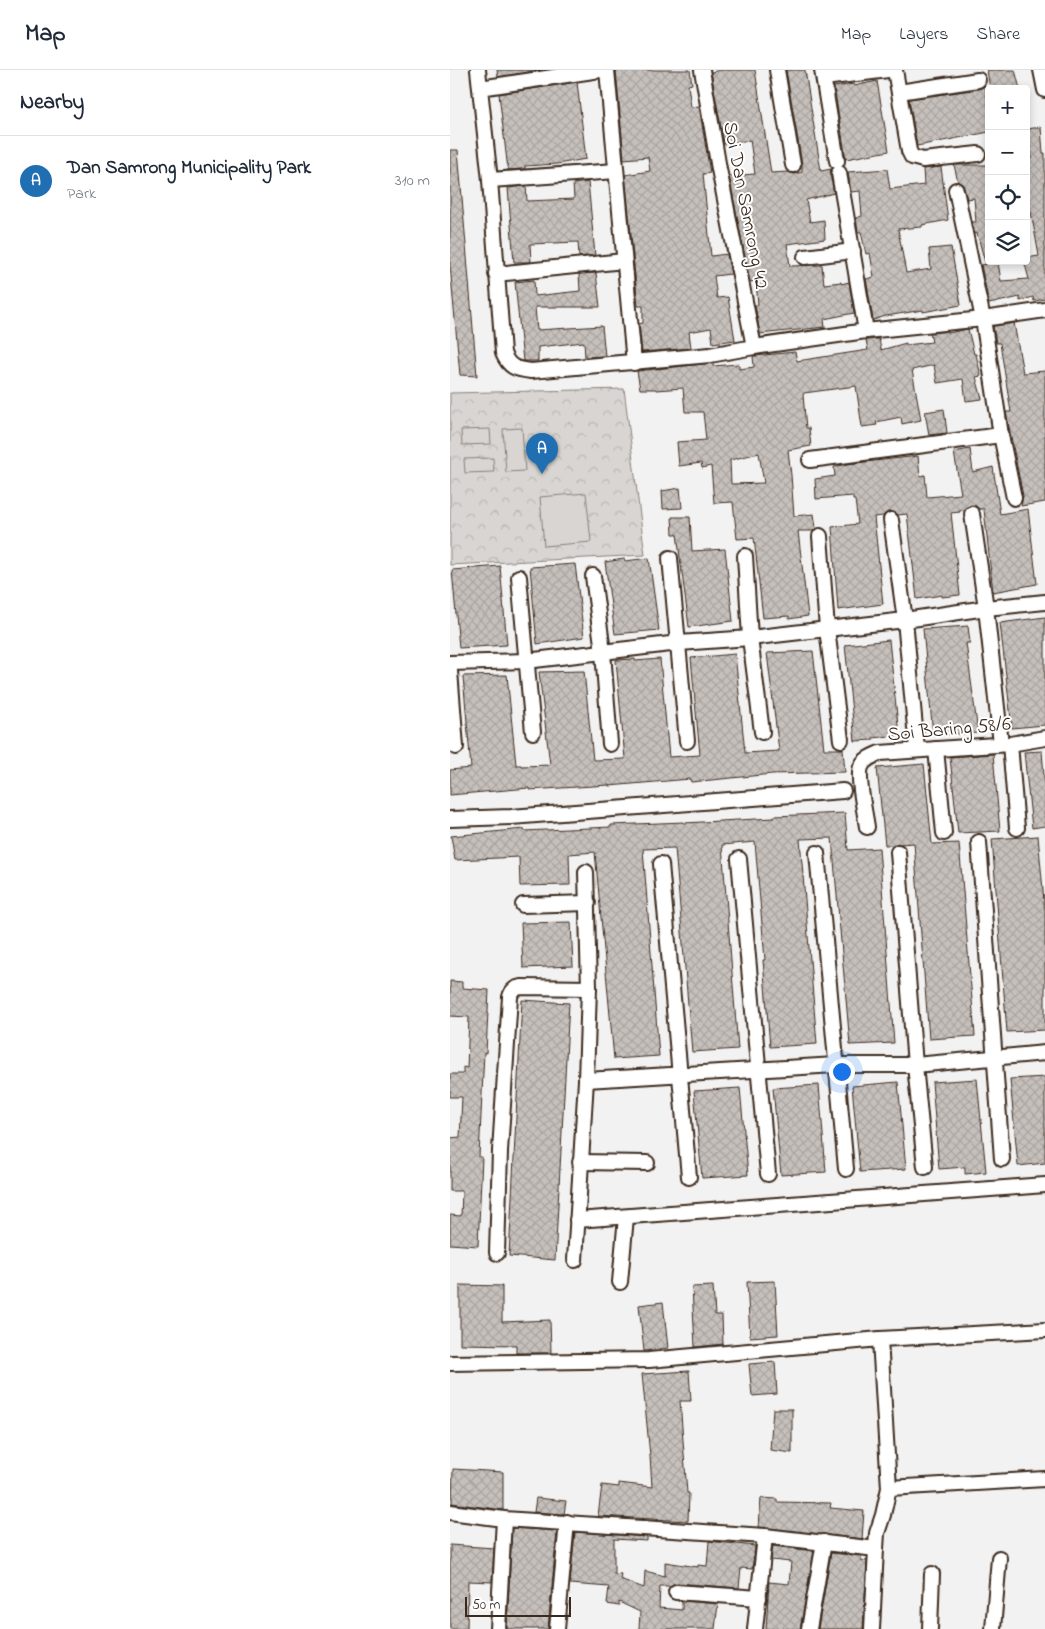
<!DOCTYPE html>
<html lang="en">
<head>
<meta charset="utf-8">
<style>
  :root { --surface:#fff; --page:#f6f6f7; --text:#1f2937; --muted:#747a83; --line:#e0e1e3; --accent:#1f6fb2 }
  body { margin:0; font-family:"Indie Flower",sans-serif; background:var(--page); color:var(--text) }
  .controls { position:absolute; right:15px; top:15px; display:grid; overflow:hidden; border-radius:5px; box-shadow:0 2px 8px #0003 }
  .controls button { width:45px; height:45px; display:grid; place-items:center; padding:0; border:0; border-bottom:1px solid var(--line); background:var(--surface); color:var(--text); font:25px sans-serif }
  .scale { position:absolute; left:15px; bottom:12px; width:106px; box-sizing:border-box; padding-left:5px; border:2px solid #3b2a1e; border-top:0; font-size:14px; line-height:18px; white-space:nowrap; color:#3b2a1e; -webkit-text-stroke:4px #fff; paint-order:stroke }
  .you { position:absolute; left:391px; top:1001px; width:18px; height:18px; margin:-12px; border:4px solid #fff; border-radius:50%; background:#1a73e8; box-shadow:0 0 0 8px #1a73e833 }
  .badge { display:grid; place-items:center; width:32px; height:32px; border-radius:50%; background:var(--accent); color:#fff; font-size:16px; font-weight:700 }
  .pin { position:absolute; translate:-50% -41px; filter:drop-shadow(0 1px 2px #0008) }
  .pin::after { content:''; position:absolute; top:26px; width:18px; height:15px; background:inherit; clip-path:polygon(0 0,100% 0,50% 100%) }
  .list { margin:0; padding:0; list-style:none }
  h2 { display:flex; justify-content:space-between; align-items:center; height:65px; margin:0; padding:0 20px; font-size:21px }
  h2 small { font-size:16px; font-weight:400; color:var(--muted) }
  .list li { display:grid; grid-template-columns:32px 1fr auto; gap:15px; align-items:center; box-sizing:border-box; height:90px; padding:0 20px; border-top:1px solid var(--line) }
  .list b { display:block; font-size:19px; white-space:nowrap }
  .list p { margin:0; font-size:16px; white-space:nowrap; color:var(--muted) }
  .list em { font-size:16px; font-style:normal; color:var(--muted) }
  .icon { flex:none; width:28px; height:28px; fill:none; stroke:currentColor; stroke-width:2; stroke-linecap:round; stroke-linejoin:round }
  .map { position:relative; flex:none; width:595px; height:1559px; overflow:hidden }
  header { display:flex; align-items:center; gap:30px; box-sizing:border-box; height:70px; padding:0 25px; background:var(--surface); border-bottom:1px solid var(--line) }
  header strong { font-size:24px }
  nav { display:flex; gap:28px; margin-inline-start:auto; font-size:18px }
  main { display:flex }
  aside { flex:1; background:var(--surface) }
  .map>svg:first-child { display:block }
  .park { fill:url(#park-crowns); stroke:#8a8078 }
  .pitch { fill:#d8d5d2; stroke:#8a8078 }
  .building { fill:url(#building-cross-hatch); stroke:#3b2a1e; fill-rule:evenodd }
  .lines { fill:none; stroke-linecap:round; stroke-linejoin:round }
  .minor-casing { stroke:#3b2a1e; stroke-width:18 }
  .minor { stroke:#fff; stroke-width:14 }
  .labels { text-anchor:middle; stroke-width:4; stroke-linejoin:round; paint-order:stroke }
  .street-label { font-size:20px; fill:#3b2a1e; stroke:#fff }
</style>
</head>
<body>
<header>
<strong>Map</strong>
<nav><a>Map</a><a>Layers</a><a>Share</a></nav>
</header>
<main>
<aside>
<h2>Nearby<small></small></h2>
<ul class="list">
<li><span class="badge">A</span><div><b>Dan Samrong Municipality Park</b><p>Park</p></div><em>310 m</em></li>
</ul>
</aside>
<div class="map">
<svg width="595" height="1559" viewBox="0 0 595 1559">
  <defs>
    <pattern id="park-crowns" width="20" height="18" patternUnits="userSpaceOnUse" patternTransform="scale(1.25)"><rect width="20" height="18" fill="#d8d5d2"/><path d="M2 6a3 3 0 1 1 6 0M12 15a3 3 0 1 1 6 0" fill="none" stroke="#bab7b4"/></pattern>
    <pattern id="building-cross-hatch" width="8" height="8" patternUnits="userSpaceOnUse" patternTransform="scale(1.25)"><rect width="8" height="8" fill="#c6c0bd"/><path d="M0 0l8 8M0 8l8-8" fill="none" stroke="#aba5a2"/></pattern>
  </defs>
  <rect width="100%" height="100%" fill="#f3f2f2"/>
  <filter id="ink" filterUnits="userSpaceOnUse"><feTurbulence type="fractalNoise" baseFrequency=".02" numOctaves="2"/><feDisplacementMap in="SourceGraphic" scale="10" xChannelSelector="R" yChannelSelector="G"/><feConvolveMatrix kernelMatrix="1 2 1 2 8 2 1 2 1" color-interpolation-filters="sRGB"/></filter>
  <g filter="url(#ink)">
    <path class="park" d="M174,319l21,166 -195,10v-172z"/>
    <g class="pitch">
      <path d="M72,358l3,43 -19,1 -3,-43z"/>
      <path d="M40,359l1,15 -29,1 -1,-15z"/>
      <path d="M43,388l1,14 -29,1 -1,-14z"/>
      <path d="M136,423l5,49 -47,4 -4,-49z"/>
    </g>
    <g class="building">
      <path d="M47,0h44l-43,7z"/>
      <path d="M166,0h74l2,14 -4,1 3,22 8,-1 11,67 -7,1 8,82 16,-2 4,20 -17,2 3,22 11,-1 7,43 -22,3 -2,-15 -22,4 2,16 -49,4 -3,-28 4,-1v-17h-5l-13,-131 25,-4 -2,-14 -24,2z"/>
      <path d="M271,0h34l16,103 17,-1 6,2 8,-2v-8l-16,-94h19l16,101 10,-2 -1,5 4,19 -28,7 4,22 14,-2 1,19 -38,5 3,22 32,-1 2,19 17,-2v2l8,-2 5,31 -30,6 1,8 -65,7 -5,-29h3l-2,-24 -6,1 -21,-106 26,-2 -5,-34 -26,4 -13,-72z"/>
      <path d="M537,0h28l5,19h-30z"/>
      <path d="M427,11l12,70 -43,8 -12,-72 20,-3v2z"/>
      <path d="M127,12l9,77 -29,5 -32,2v3l-17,1 -9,-76z"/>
      <path d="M535,16l4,24v22l-72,14 -8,-47 70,-10z"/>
      <path d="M591,57l2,26h2v146l-11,2 -1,-4 -13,4v-4l-31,7 -8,-39 17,-3 3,19 28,-2 -5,-18h2v-3l13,-2 -8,-44 -5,1v-54l6,-1 -5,-29z"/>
      <path d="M0,80h8l19,226 -17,-1 -10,-110z"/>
      <path d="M504,95h35v96l-4,1 -8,-29 -3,1 -2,-12h4l-2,-24 -7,1 -4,-14 -5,-3z"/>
      <path d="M491,97l7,53 -26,5v2l-24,2 8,44 25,-4 -2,-20 22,-2 10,58 -38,7v-2l-37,6 -13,4 -7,-41 8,-2 -4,-24 -4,1 -5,-22h-3l-2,-14 6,-2 -2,-25 -9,1 -3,-20 39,-3 3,20 34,-4 -1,-16z"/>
      <path d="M138,112l7,73 -16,2 -1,-15 -48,2 1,18h-17l-6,-74 18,-2 1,15 47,-2 -1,-15z"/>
      <path d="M146,203l4,34h-65l2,23 65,-4 3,30 -20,1 -1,-15 -46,5v14h-15l-8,-79 19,-2 1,16 45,-5 -1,-17z"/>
      <path d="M564,253l9,50 22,-2v131l-24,4 2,-10 -17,-84h5l-6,-37 -5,-32h-4l-3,-17z"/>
      <path d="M518,259l6,25h2l5,22 -5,1 6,22 -16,2 -3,-22 -26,4 -3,-18 -22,5 9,50 -19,4 -1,-7 -25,5 1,3 -15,2 -6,-41 -52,7 -1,2 3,33h3l2,18 -23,4 3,25 3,41 20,-2 2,14 -3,3h-15l10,85 -19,3v-3l-26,2 -9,-80 -17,1 -4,-37 -19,1 -3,-37 -9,2 -1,-5 -22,3 -2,-24 29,-2 -3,-28h-18l-2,-24 -27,2v-1h-16l-3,-18 76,-8v3l26,-2v5l15,-2 -1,-11h2l40,-4 2,9 71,-11 -2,-10 13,-1 2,11 25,-7v2l26,-3 -2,-9 18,-2v2zM309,383l5,30 -33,1 -1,-24z"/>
      <path d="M494,339l3,24 -18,2 -4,-23z"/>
      <path d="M520,379l3,23 20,-5 7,47 28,-5 9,75 -44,8 -9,-83h-5l-3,-3 -5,-1 -7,5h-4v2l-9,1 9,82 -18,2v-2l-25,4 -10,-85 -9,1 -8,-4 -7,5 -9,1 9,87 -45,6 -6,-83 26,-3 -3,-24h-2v-4l-37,3 -1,-20 20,-3 -1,-9 14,-3 70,-8 2,20 5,-1 2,22 34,-3 -7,-42z"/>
      <path d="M230,418l2,20 -19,1 -1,-18z"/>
      <path d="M222,447h18l2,34 33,-2 8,72 -44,6 -12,-93h-4z"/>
      <path d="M199,488l10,72 -44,4 -10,-72 19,-3 1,2z"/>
      <path d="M125,494l9,73 -47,7 -7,-77z"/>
      <path d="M50,496l7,79 -48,3 -7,-78z"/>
      <path d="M595,547v108l-33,3 -12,-105z"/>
      <path d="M518,556l2,17h-4l12,90 -45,2 -10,-106z"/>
      <path d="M439,570l10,95 -26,3v2l-18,1 -10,-96z"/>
      <path d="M363,581l11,98h19l2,23 -73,2 -81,8 -1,-3 -81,7v-1l-80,5v-2l-79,7v-25l21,-2 -8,-92 44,-1 9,90h5v1l29,-1 -11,-93 45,-1 9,89 32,-1 -9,-99 19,-1v2l25,-2 9,98 31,-2 -9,-97 44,-4 10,99 34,-2 -12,-98z"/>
      <path d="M592,681l3,37v38l-13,2 -8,-76z"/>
      <path d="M543,684l7,77 -42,2 -8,-76z"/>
      <path d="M474,694l8,80 27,-1 16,193 -46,3 -15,-196 -29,2 -8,-77z"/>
      <path d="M395,743l3,37 31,-2 15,195 -44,2 -18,-207 -32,1 17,205 -47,3 -7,-87h2l-10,-118 -33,3 16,204 -46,3 -17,-204 -32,1 16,207 -45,3 -19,-207 -26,2 1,31 -50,1 -1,-29 -64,3 -4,-24 73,-7v2l87,-4v-2l73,-3v1l90,-5v-2z"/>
      <path d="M588,766l7,76v118l-38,2 -15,-193z"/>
      <path d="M121,852l2,44 -50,2 -2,-45z"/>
      <path d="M0,911l12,1v6l27,2 -3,63 -2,-1 -5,105h3l-4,89 -28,-2v-29l11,1 1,-25h-12v-53l10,-1 2,-40h-12v-23h13v-7l4,1 2,-51 -19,-1z"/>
      <path d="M72,930l47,3 -14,257 -46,-4z"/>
      <path d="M595,1007v86l-27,3 -8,-87z"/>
      <path d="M527,1009l9,93 -21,2v-7l-26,2 -7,-87z"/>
      <path d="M448,1012l8,87 -46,3 -8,-86z"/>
      <path d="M369,1015l7,87 -45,3 -8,-87z"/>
      <path d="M290,1018l8,87 -46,3 -8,-87z"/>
      <path d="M325,1211l3,54 -28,2 -3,-55z"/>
      <path d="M10,1215l42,1v36l48,-2 1,33h-35v-8l-56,-1z"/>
      <path d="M263,1216l2,29h7l1,29 -28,3 -3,-60z"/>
      <path d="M213,1232l5,46 -24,3 -5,-46z"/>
      <path d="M325,1292l2,32 -25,2 -3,-32z"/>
      <path d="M239,1301l2,30h-11l7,92h2l-1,28 -90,-5 4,-31 17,2v-4l33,4 -2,-31 -8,-82z"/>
      <path d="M323,1339h19v44l-22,-3z"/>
      <path d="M3,1399l50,3v38l-51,-7z"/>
      <path d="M86,1428l30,3 -2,13 -30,-2z"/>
      <path d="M311,1428l16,1v3l54,1 -1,5 34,3 -2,28 -103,-12z"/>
      <path d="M62,1458l45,3 -9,98h-41z"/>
      <path d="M125,1462l72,5v4l-33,-2v34l7,1 -1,5 24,9 1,-17 20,5v-14l33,5v-2l9,1 2,-25 46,5 -3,23 -11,-1 -2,20 -62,-5 -7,3h-10l-1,22 23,2v-9l36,3 -3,25h-76l1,-17 -21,-10v4l-12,-2 2,-17 -39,-3z"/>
      <path d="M0,1475l44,3 -2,34 -24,-1 -1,48h-17z"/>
      <path d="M323,1476l41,5 -14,78h-34l3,-47 20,2 2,-22 -20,-2z"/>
      <path d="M381,1483l30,3v4l6,1 -4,68h-45z"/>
    </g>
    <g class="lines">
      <g class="minor-casing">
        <g id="minor">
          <path d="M28,0l12,110 13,173c6,15 13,16 28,18l179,-16 44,-8 112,-16 117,-12 62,-9"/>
          <path d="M157,0l27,293"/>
          <path d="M252,0l17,99 35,178"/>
          <path d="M327,0l16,95"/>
          <path d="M372,0l15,91"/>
          <path d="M445,0l14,81 3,6 11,3 55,-6"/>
          <path d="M591,0l4,20"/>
          <path d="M374,8l64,-8"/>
          <path d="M30,18l120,-18"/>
          <path d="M449,22l79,-12"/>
          <path d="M389,103l27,158"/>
          <path d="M40,110l126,-9"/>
          <path d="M506,120l27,129 18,116 13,63"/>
          <path d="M355,187l48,-6"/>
          <path d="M46,204l128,-13"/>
          <path d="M360,390l191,-25"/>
          <path d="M522,444l14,94 15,136"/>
          <path d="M441,450l14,100 12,129"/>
          <path d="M370,466l7,93 14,111"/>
          <path d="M295,486l5,82 12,94"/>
          <path d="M220,488l17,183"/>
          <path d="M143,506l10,76 7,92"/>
          <path d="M69,507l14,155"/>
          <path d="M0,593l76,-2 153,-18 71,-5 155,-18 81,-12 59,-6"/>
          <path d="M0,601l6,76"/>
          <path d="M560,674l7,84"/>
          <path d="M486,679l8,84"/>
          <path d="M0,749l61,-2 332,-26"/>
          <path d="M417,757c-2,-14 -10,-49 -6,-60 3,-8 12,-11 19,-14l130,-9 35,-6"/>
          <path d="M529,772l23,317"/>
          <path d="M448,782l17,213 10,102"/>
          <path d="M367,783l29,316"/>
          <path d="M289,789l29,315"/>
          <path d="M211,794l28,313"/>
          <path d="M136,802l3,116 -3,92 250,-15h79l130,-12"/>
          <path d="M73,835l65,-2"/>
          <path d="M130,1092l67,1"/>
          <path d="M127,1150l468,-35"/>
          <path d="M47,1183l3,-102 10,-154c2,-7 5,-9 12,-10l67,1"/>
          <path d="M125,1190l11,-180"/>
          <path d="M170,1212l6,-65"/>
          <path d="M0,1293l199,-3 231,-21 165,-9"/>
          <path d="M439,1418l156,-9"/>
          <path d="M0,1442l54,7 261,17 111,13 1,-16 6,-18 6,-27 -9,-149"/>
          <path d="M226,1522l83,6"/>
          <path d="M48,1559l6,-110"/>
          <path d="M107,1559l10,-107"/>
          <path d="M305,1559l10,-93"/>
          <path d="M359,1559l15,-87"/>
          <path d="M422,1559l4,-80"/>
          <path d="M480,1559l2,-55"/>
          <path d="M543,1559l6,-71"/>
        </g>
      </g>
      <use href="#minor" class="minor"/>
    </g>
  </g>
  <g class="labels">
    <g class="street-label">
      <text transform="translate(297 135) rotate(79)" y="7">Soi Dan Samrong 42</text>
      <text transform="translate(499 658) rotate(-5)" y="7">Soi Baring 58/6</text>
    </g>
  </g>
</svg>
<div class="controls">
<button>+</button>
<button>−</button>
<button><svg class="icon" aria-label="locate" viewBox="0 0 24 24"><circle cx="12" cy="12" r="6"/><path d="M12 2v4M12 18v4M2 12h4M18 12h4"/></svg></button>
<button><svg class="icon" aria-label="layers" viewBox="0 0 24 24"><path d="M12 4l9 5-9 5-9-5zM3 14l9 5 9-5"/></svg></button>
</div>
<div class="scale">50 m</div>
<div class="you"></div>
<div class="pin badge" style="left:92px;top:404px">A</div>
</div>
</main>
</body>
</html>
